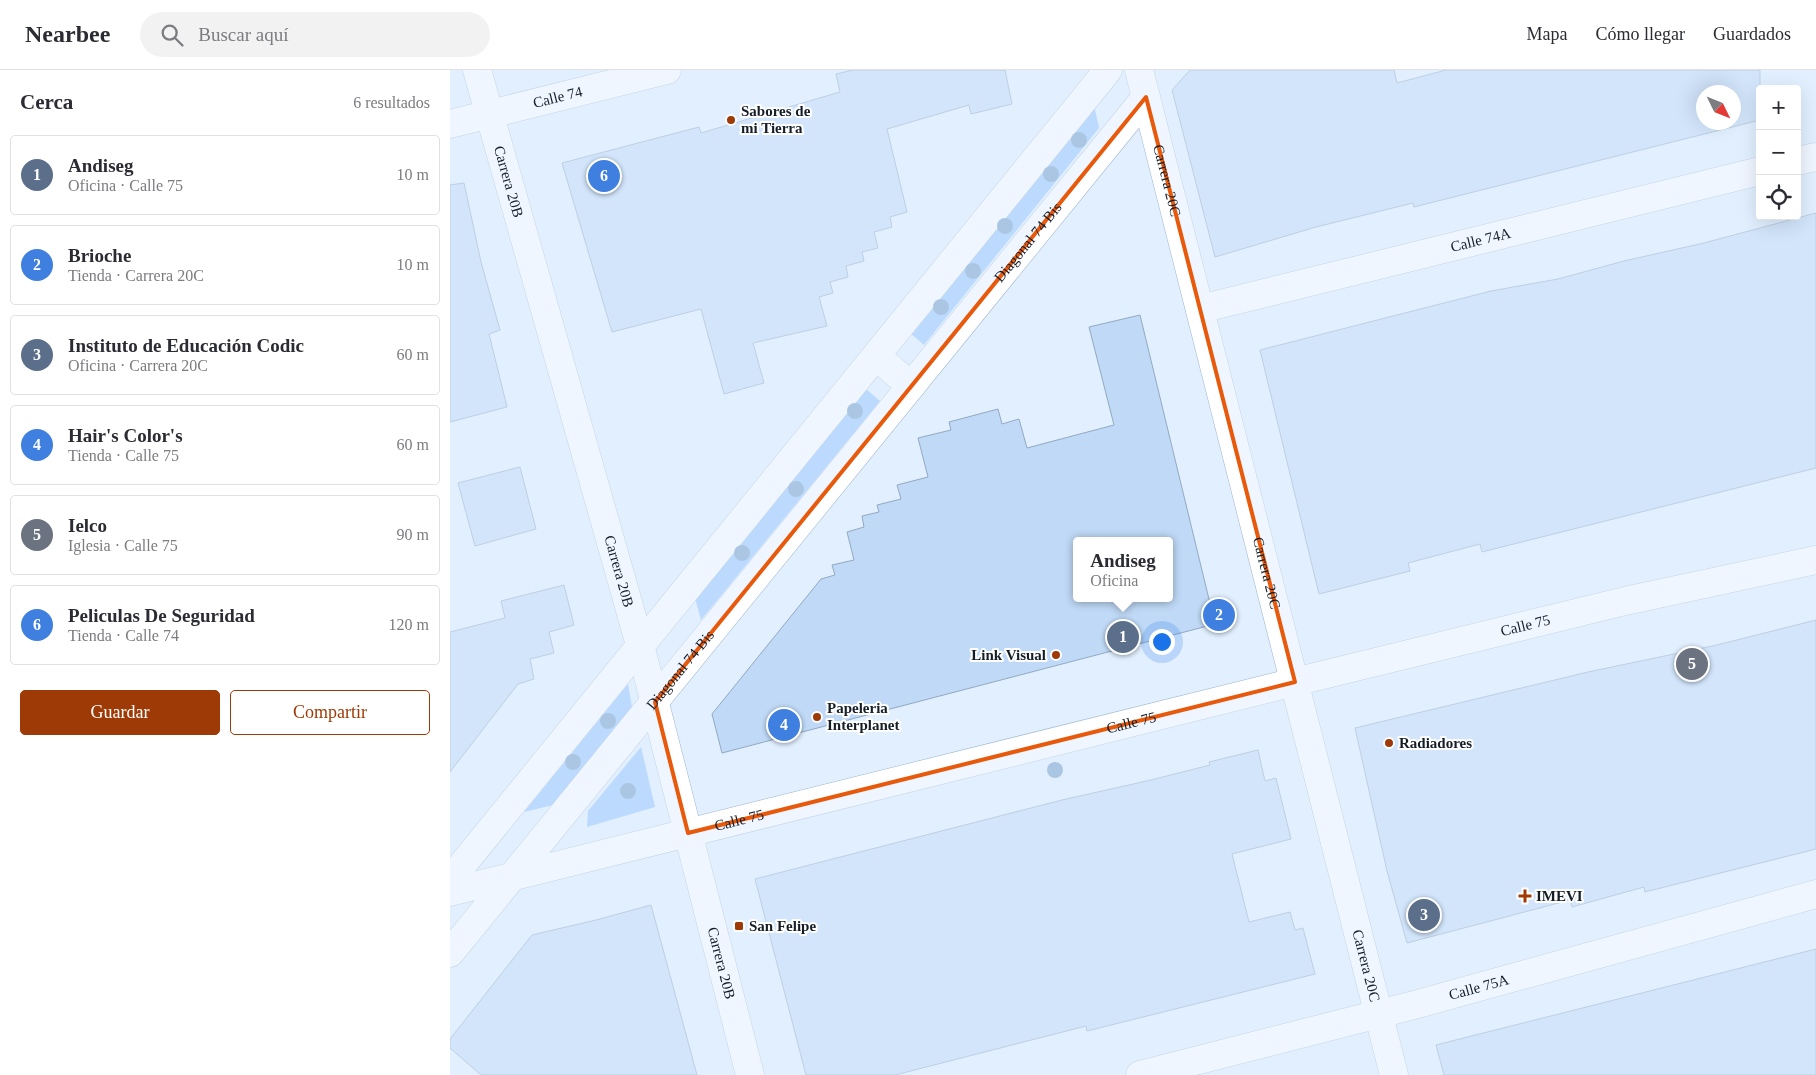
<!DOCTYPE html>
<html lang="es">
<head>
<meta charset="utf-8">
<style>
  :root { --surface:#fff; --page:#f2f2f3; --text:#2b2b33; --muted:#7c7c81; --line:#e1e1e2; --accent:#9e3a05 }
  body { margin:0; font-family:"Times New Roman",serif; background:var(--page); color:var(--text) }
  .controls { position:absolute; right:15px; top:15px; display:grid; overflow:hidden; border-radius:5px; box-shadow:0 5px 20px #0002 }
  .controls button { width:45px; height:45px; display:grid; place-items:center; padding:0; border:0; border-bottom:1px solid var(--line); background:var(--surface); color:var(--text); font:25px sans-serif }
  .compass { position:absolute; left:1246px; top:15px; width:45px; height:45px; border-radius:50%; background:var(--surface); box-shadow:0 5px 20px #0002; rotate:133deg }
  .you { position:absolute; left:711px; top:571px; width:18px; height:18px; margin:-12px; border:4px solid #fff; border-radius:50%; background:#1a73e8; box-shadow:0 0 0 8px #1a73e833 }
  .badge { display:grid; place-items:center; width:32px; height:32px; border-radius:50%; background:var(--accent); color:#fff; font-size:16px; font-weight:700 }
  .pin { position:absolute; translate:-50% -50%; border:2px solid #fff; box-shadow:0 1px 5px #0006 }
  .popup { position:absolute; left:623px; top:467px; width:100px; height:65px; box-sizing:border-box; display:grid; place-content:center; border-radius:5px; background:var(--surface); filter:drop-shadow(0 1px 4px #0005); font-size:16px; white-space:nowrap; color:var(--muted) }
  .popup b { font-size:19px; color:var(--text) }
  .popup::after { content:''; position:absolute; left:50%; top:100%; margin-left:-10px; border:10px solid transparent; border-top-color:var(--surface) }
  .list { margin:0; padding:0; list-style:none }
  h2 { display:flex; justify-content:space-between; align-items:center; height:65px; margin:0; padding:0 20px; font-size:21px }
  h2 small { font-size:16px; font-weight:400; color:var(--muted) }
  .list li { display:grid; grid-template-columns:32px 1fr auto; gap:15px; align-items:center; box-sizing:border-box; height:80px; margin:0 10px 10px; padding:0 10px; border:1px solid var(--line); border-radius:5px }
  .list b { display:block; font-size:19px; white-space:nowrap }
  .list p { margin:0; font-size:16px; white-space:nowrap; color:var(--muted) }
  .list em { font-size:16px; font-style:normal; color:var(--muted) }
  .actions { display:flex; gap:10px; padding:15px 20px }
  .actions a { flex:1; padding:11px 0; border:1px solid var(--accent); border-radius:5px; text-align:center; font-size:18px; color:var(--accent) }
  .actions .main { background:var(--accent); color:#fff }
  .icon { flex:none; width:28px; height:28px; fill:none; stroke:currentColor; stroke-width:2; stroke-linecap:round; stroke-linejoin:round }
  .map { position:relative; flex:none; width:1366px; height:1005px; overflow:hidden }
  header { display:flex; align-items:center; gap:30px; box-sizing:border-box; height:70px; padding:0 25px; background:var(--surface); border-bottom:1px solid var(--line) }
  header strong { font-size:24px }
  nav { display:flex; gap:28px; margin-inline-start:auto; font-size:18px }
  .search { width:350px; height:45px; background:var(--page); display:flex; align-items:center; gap:12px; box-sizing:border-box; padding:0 18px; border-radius:28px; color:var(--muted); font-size:19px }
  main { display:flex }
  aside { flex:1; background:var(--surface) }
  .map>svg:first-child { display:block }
  .green { fill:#8dc1fb }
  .building { fill:#bfd9f6; stroke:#93a9c2; fill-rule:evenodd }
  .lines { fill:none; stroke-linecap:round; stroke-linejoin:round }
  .minor-casing { stroke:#9fb5ce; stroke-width:29 }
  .tertiary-casing { stroke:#9fb5ce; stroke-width:29 }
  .minor { stroke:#fff; stroke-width:28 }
  .tertiary { stroke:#fff; stroke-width:28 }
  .tree { fill:#6796c0 }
  .marked { fill:none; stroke:#e8590c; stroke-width:4; stroke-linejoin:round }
  .poi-dot { fill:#9e3a05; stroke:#fff; stroke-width:2 }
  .labels { text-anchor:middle; stroke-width:4; stroke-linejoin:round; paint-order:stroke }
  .street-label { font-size:15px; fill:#151e27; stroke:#fff }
  .poi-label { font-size:15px; font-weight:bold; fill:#151e27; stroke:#fff; text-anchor:start }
</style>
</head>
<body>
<header>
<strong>Nearbee</strong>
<div class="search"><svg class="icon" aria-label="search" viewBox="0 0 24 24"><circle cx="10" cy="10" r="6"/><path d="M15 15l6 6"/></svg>Buscar aquí</div>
<nav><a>Mapa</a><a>Cómo llegar</a><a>Guardados</a></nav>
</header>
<main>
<aside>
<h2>Cerca<small>6 resultados</small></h2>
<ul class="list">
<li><span class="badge" style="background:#5c6f8a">1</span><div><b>Andiseg</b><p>Oficina · Calle 75</p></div><em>10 m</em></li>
<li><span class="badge" style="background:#3f7fe0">2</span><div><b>Brioche</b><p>Tienda · Carrera 20C</p></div><em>10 m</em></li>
<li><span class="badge" style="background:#5c6f8a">3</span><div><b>Instituto de Educación Codic</b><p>Oficina · Carrera 20C</p></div><em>60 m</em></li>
<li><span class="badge" style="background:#3f7fe0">4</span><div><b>Hair's Color's</b><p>Tienda · Calle 75</p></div><em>60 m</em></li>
<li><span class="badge" style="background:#6b7280">5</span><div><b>Ielco</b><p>Iglesia · Calle 75</p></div><em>90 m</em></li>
<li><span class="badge" style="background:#3f7fe0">6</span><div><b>Peliculas De Seguridad</b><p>Tienda · Calle 74</p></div><em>120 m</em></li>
</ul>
<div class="actions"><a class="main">Guardar</a><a>Compartir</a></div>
</aside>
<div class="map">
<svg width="1366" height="1005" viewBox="0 0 1366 1005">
  <rect width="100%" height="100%" fill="#e1efff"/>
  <g class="green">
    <path d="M644,35l5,23 -175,217 -15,-13z"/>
    <path d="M416,319l14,12 -179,219 -6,-22z"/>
    <path d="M178,614l4,23 -79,98 -29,7z"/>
    <path d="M191,677l14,60 -68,20 1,-16z"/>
  </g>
  <g class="building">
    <path d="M403,0h152l7,34 -41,10 -2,-9 -82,24 20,83 -17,5 2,10 -18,5 4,16 -16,4 2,9 -18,5 2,11 -18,5 3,11 -14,4 8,29 -74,17 11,40 -40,11 -23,-85 -89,23 -50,-169 137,-36 2,6 139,-41 -4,-18z"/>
    <path d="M740,0h204l3,13 49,-13h314v50l-346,87 -1,-4 -97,24 -101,30 -43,-167zM1254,22h30v30h-30z"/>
    <path d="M14,113l17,79 19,68 -11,4 18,73 -57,15v-237z"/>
    <path d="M1366,143v255l-334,84 -2,-8 -72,19 2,8 -91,23 -59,-244 231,-59 67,-12 66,-18 80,-18z"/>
    <path d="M690,245l75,309 -493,129 -10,-39 109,-135 14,-4 -3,-10 22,-5 -7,-28 17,-5 -2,-11 17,-4 -2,-7 24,-6 -4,-14 31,-8 -10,-39 33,-8 -2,-8 49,-13 4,15 17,-5 8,29 87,-23 -25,-98zM627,471h92v57h-92z"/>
    <path d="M70,397l16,62 -61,17 -17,-63z"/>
    <path d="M114,515l10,40 -25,7 5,21 -24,6 4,20 -16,5 -68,88v-140l55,-14 -4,-17z"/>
    <path d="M1366,550v229l-171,43 -1,-5 -72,20 -2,-7 -163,43 -20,-72 -32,-143 233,-56 129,-27z"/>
    <path d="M808,680l7,31 11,-3 15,61 -59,15 17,68 41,-10 5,18 8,-2 12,46 -228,57 -1,-5 -191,49h-89l-51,-196 307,-79 89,-20 59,-15 -1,-3z"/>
    <path d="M201,835l46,170h-216l-31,-27v-9l82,-104 64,-15z"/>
    <path d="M1366,879v126h-372l-8,-30z"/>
  </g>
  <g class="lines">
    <g class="minor-casing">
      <g id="minor">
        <path d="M1347,91l19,-4"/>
        <path id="s1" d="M750,239l560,-138"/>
        <path d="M426,286l35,30"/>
        <path d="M0,810l658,-810"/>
        <path id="s2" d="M0,822l881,-219 294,-72 191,-41"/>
        <path id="s3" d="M0,883l696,-856"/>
        <path id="s4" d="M690,1005l274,-70 402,-111"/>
      </g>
    </g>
    <g class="tertiary-casing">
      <g id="tertiary">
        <path id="s5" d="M27,0l163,575 110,430"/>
        <path id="s6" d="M689,0l255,1005"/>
        <path id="s7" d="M0,54l217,-54"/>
      </g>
    </g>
    <use href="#minor" class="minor"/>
    <use href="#tertiary" class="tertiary"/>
  </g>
  <g class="tree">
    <circle cx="629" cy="70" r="8"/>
    <circle cx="601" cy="104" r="8"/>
    <circle cx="555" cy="156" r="8"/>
    <circle cx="523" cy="201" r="8"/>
    <circle cx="491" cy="237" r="8"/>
    <circle cx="405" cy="341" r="8"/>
    <circle cx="346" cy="419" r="8"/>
    <circle cx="292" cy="483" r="8"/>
    <circle cx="158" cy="651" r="8"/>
    <circle cx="123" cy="692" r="8"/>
    <circle cx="605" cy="700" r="8"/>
    <circle cx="178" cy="721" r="8"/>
  </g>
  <path d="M0 0H1366V1005H0ZM696,27l149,585 -607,151 -33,-131z" fill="#e1efff" fill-opacity=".55" fill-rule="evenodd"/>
  <path class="marked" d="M696,27l149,585 -607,151 -33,-131z"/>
  <g class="poi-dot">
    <circle cx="281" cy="50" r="5"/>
    <circle cx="606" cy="585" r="5"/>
    <circle cx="367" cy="647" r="5"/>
    <circle cx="939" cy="673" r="5"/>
    <path d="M1072.5 818.5h5v5h5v5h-5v5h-5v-5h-5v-5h5z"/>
    <rect x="284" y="851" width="10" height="10" rx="2.5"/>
  </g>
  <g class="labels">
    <g class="street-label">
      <text dy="5" stroke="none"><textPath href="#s7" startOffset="111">Calle 74</textPath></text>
      <text dy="5" stroke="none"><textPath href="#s6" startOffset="114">Carrera 20C</textPath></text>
      <text dy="5" stroke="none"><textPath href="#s5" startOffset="116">Carrera 20B</textPath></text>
      <text dy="5" stroke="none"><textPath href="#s1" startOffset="289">Calle 74A</textPath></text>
      <text dy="5" stroke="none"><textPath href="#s3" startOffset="916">Diagonal 74 Bis</textPath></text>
      <text dy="5" stroke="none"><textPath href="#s5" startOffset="521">Carrera 20B</textPath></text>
      <text dy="5" stroke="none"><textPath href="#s6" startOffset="519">Carrera 20C</textPath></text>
      <text dy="5" stroke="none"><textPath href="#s2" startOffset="1108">Calle 75</textPath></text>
      <text dy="5" stroke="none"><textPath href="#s3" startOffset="365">Diagonal 74 Bis</textPath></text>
      <text dy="5" stroke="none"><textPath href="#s2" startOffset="702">Calle 75</textPath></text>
      <text dy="5" stroke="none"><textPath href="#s2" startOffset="298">Calle 75</textPath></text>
      <text dy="5" stroke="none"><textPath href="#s5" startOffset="926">Carrera 20B</textPath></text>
      <text dy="5" stroke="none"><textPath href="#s6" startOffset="924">Carrera 20C</textPath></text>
      <text dy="5" stroke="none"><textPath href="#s4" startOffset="350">Calle 75A</textPath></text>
    </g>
    <g class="poi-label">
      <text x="291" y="46">Sabores de<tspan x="291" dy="17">mi Tierra</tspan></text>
      <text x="596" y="590" text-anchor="end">Link Visual</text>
      <text x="377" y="643">Papeleria<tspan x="377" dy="17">Interplanet</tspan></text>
      <text x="949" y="678">Radiadores</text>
      <text x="1086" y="831">IMEVI</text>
      <text x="299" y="861">San Felipe</text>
    </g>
  </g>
</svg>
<div class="controls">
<button>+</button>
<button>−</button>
<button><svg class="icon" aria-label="locate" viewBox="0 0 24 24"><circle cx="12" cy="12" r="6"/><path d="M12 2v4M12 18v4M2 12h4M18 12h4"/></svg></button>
</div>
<svg class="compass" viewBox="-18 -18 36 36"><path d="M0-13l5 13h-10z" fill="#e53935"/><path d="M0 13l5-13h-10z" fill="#7c7c81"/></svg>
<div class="you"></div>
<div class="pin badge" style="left:673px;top:567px;background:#5c6f8a">1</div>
<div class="popup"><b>Andiseg</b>Oficina</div>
<div class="pin badge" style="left:769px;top:545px;background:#3f7fe0">2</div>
<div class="pin badge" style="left:974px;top:845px;background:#5c6f8a">3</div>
<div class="pin badge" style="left:334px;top:655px;background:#3f7fe0">4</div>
<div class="pin badge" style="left:1242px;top:594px;background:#6b7280">5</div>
<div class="pin badge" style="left:154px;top:106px;background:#3f7fe0">6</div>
</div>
</main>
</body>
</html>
